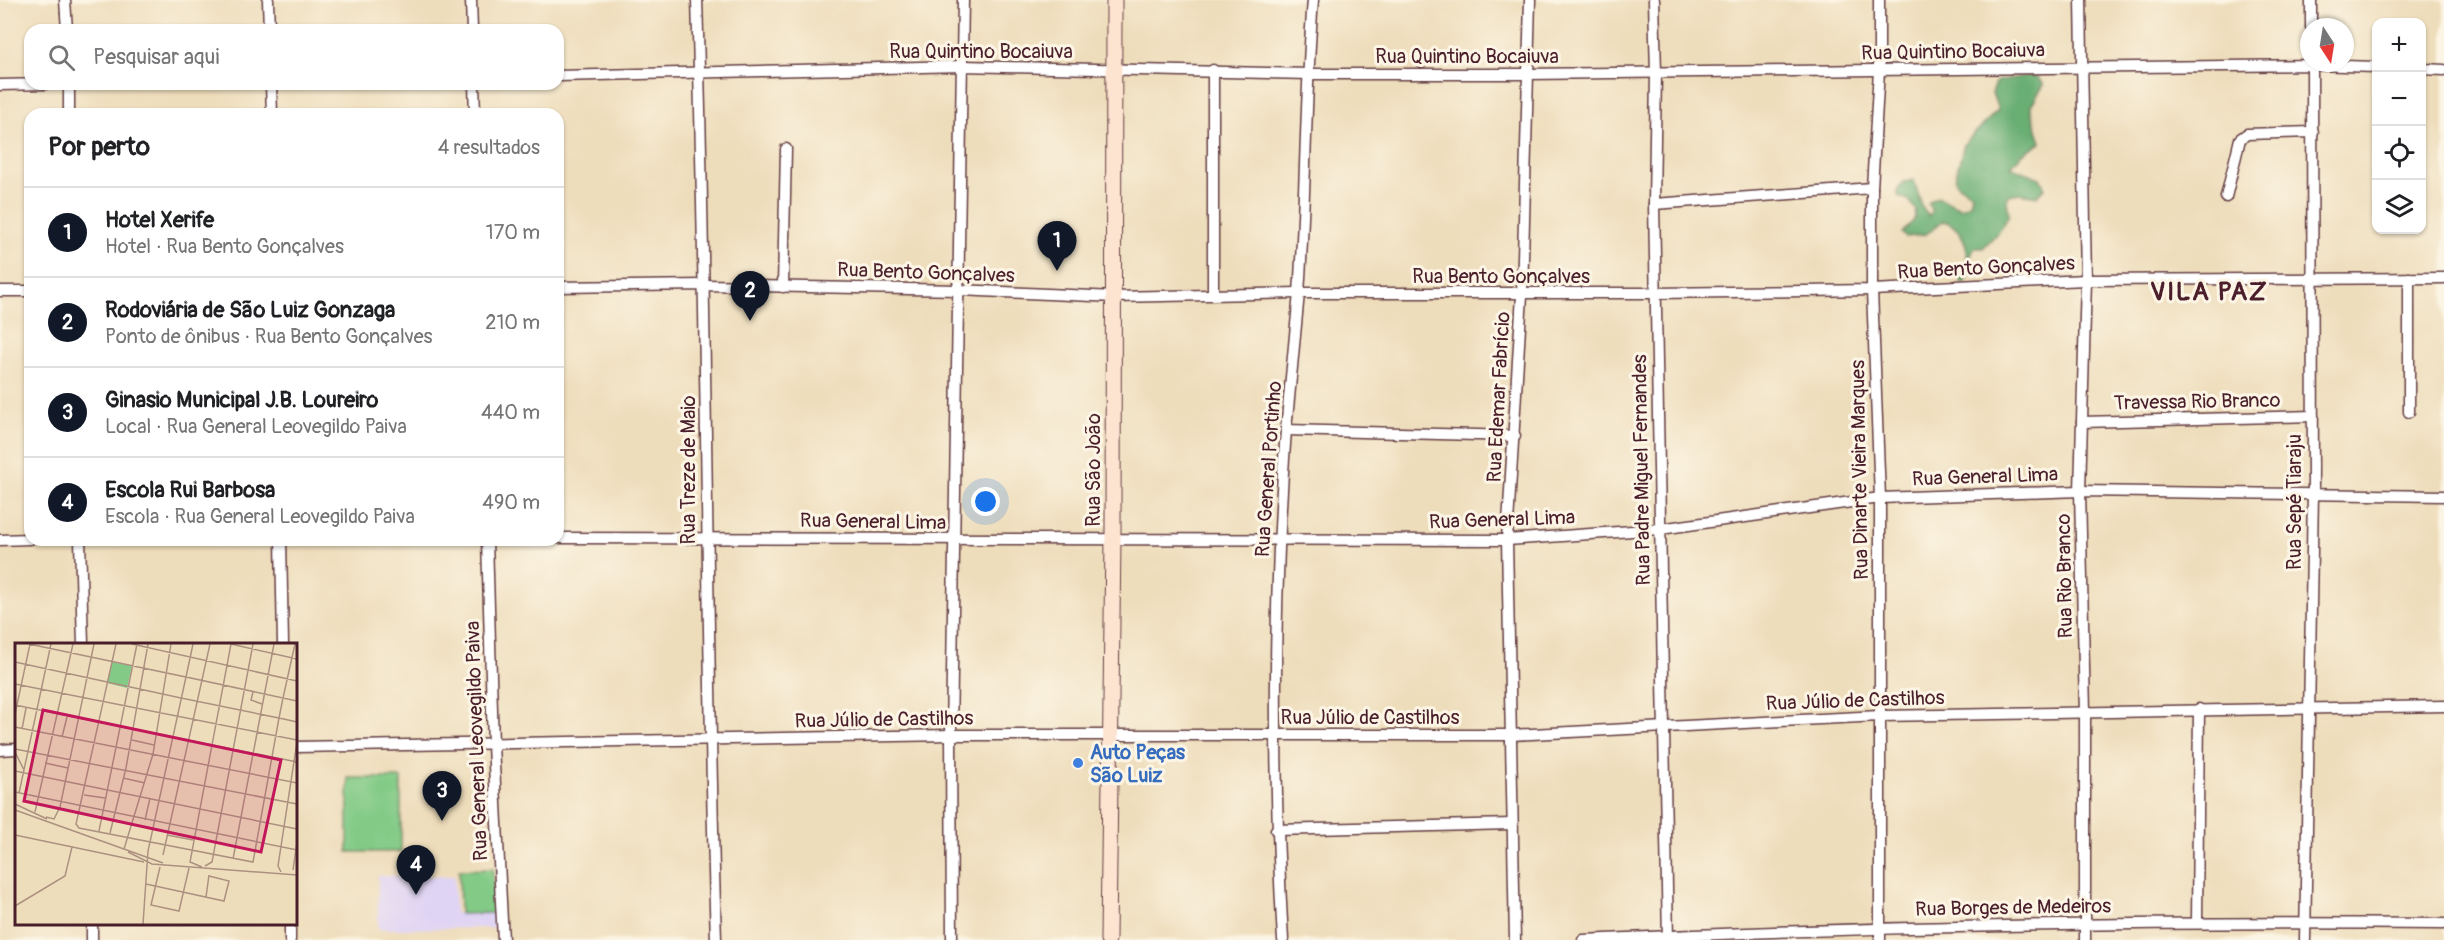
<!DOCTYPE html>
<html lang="pt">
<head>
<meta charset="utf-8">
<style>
  :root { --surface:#fff; --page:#f6f6f6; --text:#202124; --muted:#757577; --line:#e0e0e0; --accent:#111827 }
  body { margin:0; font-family:Pangolin,sans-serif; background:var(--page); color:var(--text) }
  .controls { position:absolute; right:18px; top:18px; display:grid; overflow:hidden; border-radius:12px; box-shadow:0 2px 4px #0004 }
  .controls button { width:54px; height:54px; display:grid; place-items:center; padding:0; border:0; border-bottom:2px solid var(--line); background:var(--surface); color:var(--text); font:30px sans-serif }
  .compass { position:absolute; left:2300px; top:18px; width:54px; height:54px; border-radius:50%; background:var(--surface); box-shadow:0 2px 4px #0004; rotate:168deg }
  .you { position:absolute; left:986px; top:502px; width:21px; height:21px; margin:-15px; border:4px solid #fff; border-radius:50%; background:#1a73e8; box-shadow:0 0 0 9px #1a73e833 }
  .badge { display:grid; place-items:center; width:39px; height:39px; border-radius:50%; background:var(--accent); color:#fff; font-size:20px; font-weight:700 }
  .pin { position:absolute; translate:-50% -50px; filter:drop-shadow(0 2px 3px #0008) }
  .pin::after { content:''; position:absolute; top:32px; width:21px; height:18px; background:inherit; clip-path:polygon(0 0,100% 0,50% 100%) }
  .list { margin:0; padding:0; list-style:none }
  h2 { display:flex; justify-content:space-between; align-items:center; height:78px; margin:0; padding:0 24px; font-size:26px }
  h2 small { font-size:20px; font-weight:400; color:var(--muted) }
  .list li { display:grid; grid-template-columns:39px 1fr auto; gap:18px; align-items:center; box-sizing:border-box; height:90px; padding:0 24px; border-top:2px solid var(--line) }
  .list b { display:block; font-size:22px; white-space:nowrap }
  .list p { margin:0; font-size:20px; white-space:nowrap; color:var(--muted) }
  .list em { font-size:20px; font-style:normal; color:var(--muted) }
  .icon { flex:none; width:33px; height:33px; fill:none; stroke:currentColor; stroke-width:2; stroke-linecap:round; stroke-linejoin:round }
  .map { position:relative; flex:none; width:2444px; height:940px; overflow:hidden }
  .search { position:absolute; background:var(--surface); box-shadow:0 2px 4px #0004; left:24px; top:24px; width:540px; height:66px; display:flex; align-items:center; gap:15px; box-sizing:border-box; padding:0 21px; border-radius:18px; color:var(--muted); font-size:22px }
  .panel { position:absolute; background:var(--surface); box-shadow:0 2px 4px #0004; left:24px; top:108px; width:540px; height:438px; border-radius:18px }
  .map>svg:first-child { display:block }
  .built { fill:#e0d4f4 }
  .green { fill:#82ca86; stroke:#667458; stroke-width:1.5 }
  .forest { fill:#69ae73; stroke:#5a664f; stroke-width:1.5 }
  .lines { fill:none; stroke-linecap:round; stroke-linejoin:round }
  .minor-casing { stroke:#633c41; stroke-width:13 }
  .secondary-casing { stroke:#633c41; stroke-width:17 }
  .minor { stroke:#fff; stroke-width:10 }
  .secondary { stroke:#fde4d1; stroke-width:15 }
  .shop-dot { fill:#3f7fe0; stroke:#fcf5e5; stroke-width:2 }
  .labels { text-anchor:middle; stroke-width:6; stroke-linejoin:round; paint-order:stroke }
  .street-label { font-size:20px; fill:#4a1f2b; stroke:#fcf5e5 }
  .shop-label { font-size:20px; font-weight:bold; fill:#366cbe; stroke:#fcf5e5; text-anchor:start }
  .district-label { font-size:26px; font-weight:bold; letter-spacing:1.5px; fill:#4a1f2b; stroke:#fcf5e5 }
  .inset-road { fill:none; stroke:#ac9181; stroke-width:1.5 }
  .view { fill:#c2185b; fill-opacity:0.15; stroke:#c2185b; stroke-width:3 }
  .inset-edge { fill:none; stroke:#4a1f2b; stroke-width:3 }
</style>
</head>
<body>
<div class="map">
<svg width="2444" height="940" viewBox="0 0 2444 940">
  <rect width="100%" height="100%" fill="#fcf5e5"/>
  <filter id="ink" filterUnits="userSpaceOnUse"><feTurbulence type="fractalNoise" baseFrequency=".0167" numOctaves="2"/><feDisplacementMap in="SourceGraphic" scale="12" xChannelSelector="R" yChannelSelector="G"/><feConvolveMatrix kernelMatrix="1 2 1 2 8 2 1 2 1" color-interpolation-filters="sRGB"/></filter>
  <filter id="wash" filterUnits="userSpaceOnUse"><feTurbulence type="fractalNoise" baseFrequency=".008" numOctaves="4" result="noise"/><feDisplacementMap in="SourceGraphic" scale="24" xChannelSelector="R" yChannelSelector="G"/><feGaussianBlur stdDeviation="1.35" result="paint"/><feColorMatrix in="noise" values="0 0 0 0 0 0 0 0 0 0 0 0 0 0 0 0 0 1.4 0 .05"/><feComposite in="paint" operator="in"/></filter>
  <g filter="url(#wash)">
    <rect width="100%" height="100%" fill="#edb"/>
    <path class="built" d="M378,876h76l1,37h39v15l-116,1z"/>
    <g class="green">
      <rect x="348" y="778" width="53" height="74"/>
      <path d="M493,869l1,44 -34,1 -1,-44z"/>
    </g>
    <path class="forest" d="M2026,76l12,1 6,8 -13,20v5l10,32 -20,13 -10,12 29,11 5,10 -8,8 -18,-3 -10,2 -2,5 2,15 -8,14 -18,19h-8c-9,10 -2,24 -10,35l-5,-1c0,-8 5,-15 7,-23 2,-15 -9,-35 -24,-38l-18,14 -20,2 -3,-4 12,-13 2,-10 -7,-10 -10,-3 -2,-6 7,-9 10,-2 8,27 6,9 4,-4 -4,-9 10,-6 22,11 10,-4 2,-10 -15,-10 -2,-5 9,-35 34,-34 -6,-17 5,-12z"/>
  </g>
  <g filter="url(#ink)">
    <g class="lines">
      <g class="minor-casing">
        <g id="minor">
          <path d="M65,0l2,30"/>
          <path d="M268,0l1,30"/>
          <path d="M471,0l1,30"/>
          <path d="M697,0c10,313 9,627 19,940"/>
          <path d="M1654,0l2,73 -2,131 14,736"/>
          <path d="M1879,0v70l-7,118v102l8,208v442"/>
          <path d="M2081,0l5,280 -6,211 5,221v228"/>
          <path d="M2311,0v27"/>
          <path d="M2422,69l22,1"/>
          <path d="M1213,70v224"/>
          <path d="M558,76l404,-10 348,8h217l785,-9 64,2"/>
          <path d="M69,84v30"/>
          <path d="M271,84l1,30"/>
          <path d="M474,84l1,30"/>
          <path d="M0,85l45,-1"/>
          <path d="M2226,197l14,-58 7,-5 66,-2"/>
          <path d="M1654,204l218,-16"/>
          <path d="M2409,278v134"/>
          <path d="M558,287l146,-2 255,5 156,7 184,-4h357l216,-3 214,-10 358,-2"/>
          <path d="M783,287l3,-138"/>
          <path d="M0,291h30"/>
          <path d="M2082,422l231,-6"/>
          <path d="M1286,430l229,6"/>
          <path d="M558,538l949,2 153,-11 220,-31 200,-7 364,5"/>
          <path d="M0,540l30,-1"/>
          <path d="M80,540l3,104"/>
          <path d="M281,540l2,104"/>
          <path d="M487,540l6,205 10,195"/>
          <path d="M296,747l655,-12h560l369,-19 564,-10"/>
          <path d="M0,750l16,-1"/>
          <path d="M1276,830l236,-6"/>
          <path d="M2197,922l2,-213"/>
          <path d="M92,924v16"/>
          <path d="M290,924v16"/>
          <path d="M952,940l-1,-205 12,-735"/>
          <path d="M1283,940c-10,-170 -10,-341 3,-510 4,-46 9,-91 13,-137 7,-98 6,-196 14,-293"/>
          <path d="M1515,940l-8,-400 15,-245 8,-295"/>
          <path d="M1583,940c287,-14 574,-19 861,-16"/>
          <path d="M2305,940l8,-446 -1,-431"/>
        </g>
      </g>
      <g class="secondary-casing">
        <path id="secondary" d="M1108,940l5,-400 1,-540"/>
      </g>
      <use href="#minor" class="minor"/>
      <use href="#secondary" class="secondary"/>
    </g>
  </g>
  <circle class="shop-dot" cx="1078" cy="763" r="6"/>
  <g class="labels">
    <g class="street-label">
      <text x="981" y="58">Rua Quintino Bocaiuva</text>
      <text transform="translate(1953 51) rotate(-1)" y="7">Rua Quintino Bocaiuva</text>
      <text x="1467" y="63">Rua Quintino Bocaiuva</text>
      <text transform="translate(1986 267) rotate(-3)" y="7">Rua Bento Gonçalves</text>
      <text transform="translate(926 272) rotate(2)" y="7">Rua Bento Gonçalves</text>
      <text x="1501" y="283">Rua Bento Gonçalves</text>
      <text transform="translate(1498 397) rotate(-87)" y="7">Rua Edemar Fabrício</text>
      <text transform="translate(2197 401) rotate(-1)" y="7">Travessa Rio Branco</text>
      <text transform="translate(1268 469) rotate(-86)" y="7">Rua General Portinho</text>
      <text transform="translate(688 470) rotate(-90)" y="7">Rua Treze de Maio</text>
      <text transform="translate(1093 470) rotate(-90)" y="7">Rua São João</text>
      <text transform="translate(1641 470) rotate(-91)" y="7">Rua Padre Miguel Fernandes</text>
      <text transform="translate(1859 470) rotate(-91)" y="7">Rua Dinarte Vieira Marques</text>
      <text transform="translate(1985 476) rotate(-2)" y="7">Rua General Lima</text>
      <text transform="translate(2294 502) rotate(-90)" y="7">Rua Sepé Tiaraju</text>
      <text transform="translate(1502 519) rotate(-2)" y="7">Rua General Lima</text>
      <text transform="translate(873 521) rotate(1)" y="7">Rua General Lima</text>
      <text transform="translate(2064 576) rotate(-91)" y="7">Rua Rio Branco</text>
      <text transform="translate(1855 700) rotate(-2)" y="7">Rua Júlio de Castilhos</text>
      <text x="1370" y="724">Rua Júlio de Castilhos</text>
      <text transform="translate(884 719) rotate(-1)" y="7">Rua Júlio de Castilhos</text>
      <text transform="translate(476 741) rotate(-92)" y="7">Rua General Leovegildo Paiva</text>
      <text transform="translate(2013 907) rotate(-1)" y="7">Rua Borges de Medeiros</text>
    </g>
    <g class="shop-label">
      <text x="1090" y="759">Auto Peças<tspan x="1090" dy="23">São Luiz</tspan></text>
    </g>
    <g class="district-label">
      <text x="2209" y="300">VILA PAZ</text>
    </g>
  </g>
  <g transform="translate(15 643)">
    <rect width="282" height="282" fill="#edb"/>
    <path d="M97,19l20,4 -5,22 -20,-5z" fill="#82ca86"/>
    <path class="inset-road" d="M14,1l157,33 7,-33M101,1l-40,180 3,4 174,34 26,-144 18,4M117,1l165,37M216,1l66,15M0,19l166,36M0,41l282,56M238,49l-2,8 11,4M166,55l98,20 4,-20M268,55l12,-54M0,62l282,57M0,71l15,-70M0,84l282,56M7,86l4,-21M47,94l5,-20M117,97l22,5M0,106l282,55M0,109l9,18M30,120l23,5M0,128l282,58M108,135l22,5M0,149l282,58M4,150l32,-149M69,152l21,3M0,161l32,15M0,167l148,53M20,169l38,-168M31,174l8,2 6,-12 34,-163M130,177l5,-22M84,188l38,-187M95,190l16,-65 22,-124M0,192l129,27M152,192l26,5M109,206l29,-95 18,-110M113,209l24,12 145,11M148,212l47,-211M218,216l41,-215M190,223l7,-4 41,-218M145,224l-9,38 28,6 10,-43M187,224l-12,-5 41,-218M278,227l4,-28M266,229l-3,-6 19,-124M131,241l78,17 5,-20 -20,-5M191,254l3,-22M0,263l50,-30 7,-29M128,281l5,-73 38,-174 111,24"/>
    <path class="view" d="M28,67l238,50 -20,92 -237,-51z"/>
    <rect width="282" height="282" class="inset-edge"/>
  </g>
</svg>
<div class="controls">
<button>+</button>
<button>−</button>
<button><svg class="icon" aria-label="locate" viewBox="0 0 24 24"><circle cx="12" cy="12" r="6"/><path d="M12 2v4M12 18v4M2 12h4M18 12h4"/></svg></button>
<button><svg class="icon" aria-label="layers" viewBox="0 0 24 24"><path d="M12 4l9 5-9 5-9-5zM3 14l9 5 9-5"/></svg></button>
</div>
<svg class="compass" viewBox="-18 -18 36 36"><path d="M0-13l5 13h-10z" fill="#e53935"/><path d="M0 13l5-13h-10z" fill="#757577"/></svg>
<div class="you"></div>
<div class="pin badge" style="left:1057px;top:271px">1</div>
<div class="pin badge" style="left:750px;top:321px">2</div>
<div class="pin badge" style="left:442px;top:821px">3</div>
<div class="pin badge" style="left:416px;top:895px">4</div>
<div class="search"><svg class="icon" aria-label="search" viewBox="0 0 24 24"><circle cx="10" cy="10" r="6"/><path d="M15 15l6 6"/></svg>Pesquisar aqui</div>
<section class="panel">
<h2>Por perto<small>4 resultados</small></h2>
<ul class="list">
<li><span class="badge">1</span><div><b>Hotel Xerife</b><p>Hotel · Rua Bento Gonçalves</p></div><em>170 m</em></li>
<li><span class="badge">2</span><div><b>Rodoviária de São Luiz Gonzaga</b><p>Ponto de ônibus · Rua Bento Gonçalves</p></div><em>210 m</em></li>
<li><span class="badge">3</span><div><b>Ginasio Municipal J.B. Loureiro</b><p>Local · Rua General Leovegildo Paiva</p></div><em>440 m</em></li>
<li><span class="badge">4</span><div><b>Escola Rui Barbosa</b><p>Escola · Rua General Leovegildo Paiva</p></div><em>490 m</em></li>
</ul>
</section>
</div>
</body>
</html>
